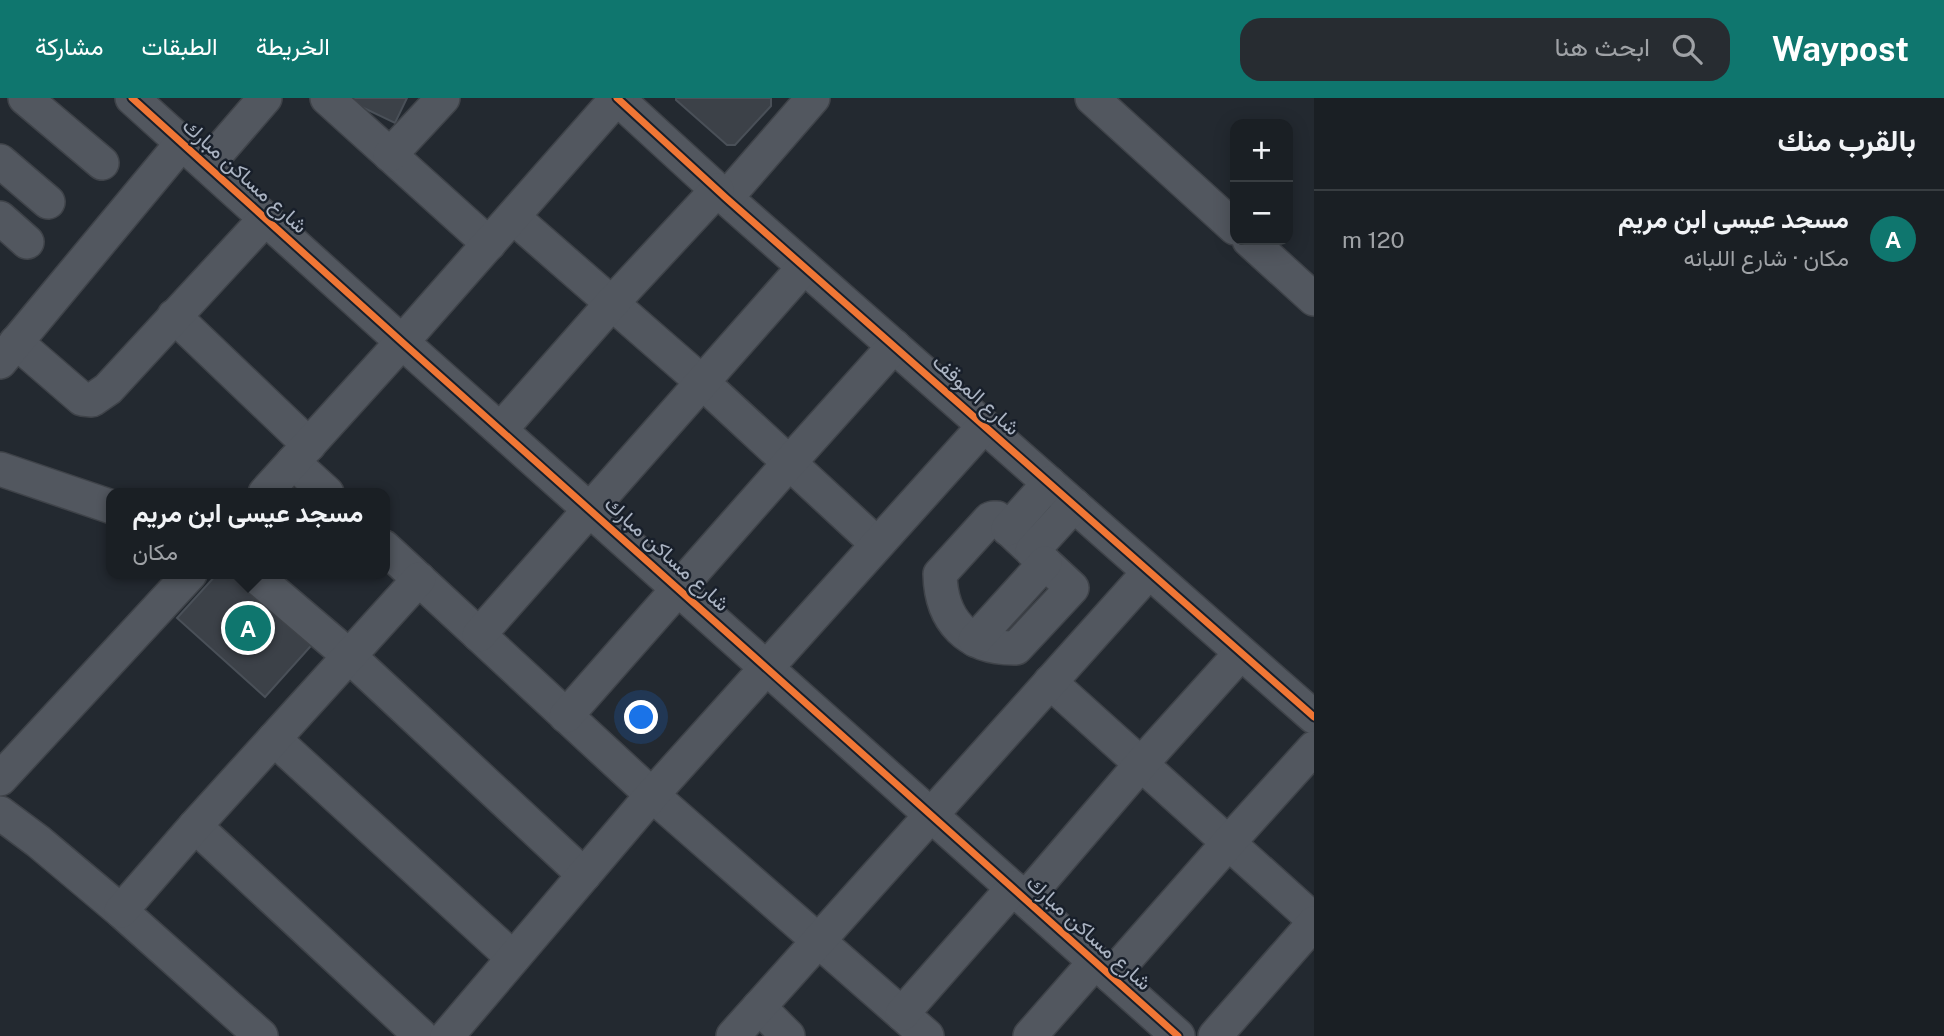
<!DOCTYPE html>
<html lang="ar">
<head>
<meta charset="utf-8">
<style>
  :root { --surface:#1a1f24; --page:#272c31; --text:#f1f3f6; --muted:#9fa2a6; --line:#383d41; --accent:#0f766e }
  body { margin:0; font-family:"Public Sans",Vazirmatn,sans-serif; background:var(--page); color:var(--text); direction:rtl }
  .controls { position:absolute; right:21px; top:21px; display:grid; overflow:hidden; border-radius:14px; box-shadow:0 4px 18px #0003 }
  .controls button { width:63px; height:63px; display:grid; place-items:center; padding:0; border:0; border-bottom:2px solid var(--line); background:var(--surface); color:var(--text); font:35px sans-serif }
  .you { position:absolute; left:642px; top:620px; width:24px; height:24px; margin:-18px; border:5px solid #fff; border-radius:50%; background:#1a73e8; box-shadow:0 0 0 10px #1a73e833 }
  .badge { display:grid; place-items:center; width:46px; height:46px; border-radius:50%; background:var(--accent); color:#fff; font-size:23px; font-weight:700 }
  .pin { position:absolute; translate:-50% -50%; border:4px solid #fff; box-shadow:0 2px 7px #0006 }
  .popup { position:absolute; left:106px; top:390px; width:284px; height:91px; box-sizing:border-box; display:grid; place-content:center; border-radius:14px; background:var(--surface); filter:drop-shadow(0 2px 5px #0005); font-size:23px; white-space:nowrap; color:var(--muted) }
  .popup b { font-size:26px; color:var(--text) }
  .popup::after { content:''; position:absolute; left:50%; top:100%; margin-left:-14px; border:14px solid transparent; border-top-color:var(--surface) }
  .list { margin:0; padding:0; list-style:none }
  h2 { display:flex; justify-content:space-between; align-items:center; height:91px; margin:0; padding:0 28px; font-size:30px }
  h2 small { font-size:23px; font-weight:400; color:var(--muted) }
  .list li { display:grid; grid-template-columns:46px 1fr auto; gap:21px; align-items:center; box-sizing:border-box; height:98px; padding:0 28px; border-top:2px solid var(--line) }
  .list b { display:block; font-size:26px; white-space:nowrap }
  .list p { margin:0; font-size:23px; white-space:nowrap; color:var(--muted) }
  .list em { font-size:23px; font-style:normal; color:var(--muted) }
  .icon { flex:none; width:38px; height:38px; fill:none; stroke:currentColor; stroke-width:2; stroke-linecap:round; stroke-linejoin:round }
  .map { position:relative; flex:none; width:1314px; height:938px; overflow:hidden; direction:ltr }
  header { display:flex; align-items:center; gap:42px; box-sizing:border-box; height:98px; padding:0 35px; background:var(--accent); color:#fff }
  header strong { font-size:33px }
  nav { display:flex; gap:38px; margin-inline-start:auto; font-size:24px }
  .search { width:490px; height:63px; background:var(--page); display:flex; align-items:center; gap:18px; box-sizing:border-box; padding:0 24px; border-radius:21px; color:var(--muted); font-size:26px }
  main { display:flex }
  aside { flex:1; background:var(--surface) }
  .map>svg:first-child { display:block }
  .building { fill:#3c4148; stroke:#4a5058; stroke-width:2 }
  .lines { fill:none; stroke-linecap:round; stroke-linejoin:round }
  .minor-casing { stroke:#3f4349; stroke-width:36 }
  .minor { stroke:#52575f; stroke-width:33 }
  .cycleway-casing { stroke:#181f2a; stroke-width:11 }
  .cycleway { stroke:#f07635; stroke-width:7 }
  .labels { text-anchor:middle; stroke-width:5; stroke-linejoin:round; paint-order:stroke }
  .street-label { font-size:21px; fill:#abb4c3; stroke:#181f2a }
</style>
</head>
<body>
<header>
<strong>Waypost</strong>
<div class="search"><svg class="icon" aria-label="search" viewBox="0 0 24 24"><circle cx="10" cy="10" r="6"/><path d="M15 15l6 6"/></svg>ابحث هنا</div>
<nav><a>الخريطة</a><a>الطبقات</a><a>مشاركة</a></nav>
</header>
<main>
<aside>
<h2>بالقرب منك<small></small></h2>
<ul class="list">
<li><span class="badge">A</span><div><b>مسجد عيسى ابن مريم</b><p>مكان · شارع اللبانه</p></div><em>120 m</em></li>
</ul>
</aside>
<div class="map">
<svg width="1314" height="938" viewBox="0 0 1314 938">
  <rect width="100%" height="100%" fill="#232930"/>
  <g class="building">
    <path d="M343,0h64l-12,25z"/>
    <path d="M676,0h95v8l-36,39h-8l-51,-45z"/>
    <path d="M217,476h29l72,64 -53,59 -88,-79z"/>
  </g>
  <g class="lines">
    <g class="minor-casing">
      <g id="minor">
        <path d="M25,0l77,65"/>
        <path d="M132,0l270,244 776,694"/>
        <path d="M327,0l162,146"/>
        <path d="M617,0l109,100 588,519"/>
        <path d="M1092,0l143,130"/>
        <path d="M390,57l53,-57"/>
        <path d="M0,63l48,41"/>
        <path d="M207,67l58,-67"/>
        <path d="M726,100l87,-100"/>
        <path d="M513,119l189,165 175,162"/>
        <path d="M0,120l27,24"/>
        <path d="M1249,142l65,59"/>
        <path d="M174,218l135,129"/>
        <path d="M16,244l66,57 10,1 16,-11 158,-171"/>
        <path d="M0,264l182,-219"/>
        <path d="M501,331l111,-126 105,-113"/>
        <path d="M293,364l34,31"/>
        <path d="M0,371l112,38"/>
        <path d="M265,395l137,-151 215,-244"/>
        <path d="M993,420h4l75,70 -56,60c-48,1 -75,-27 -76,-74l50,-55z"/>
        <path d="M1008,431l41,-46"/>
        <path d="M384,449l268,248 275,241"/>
        <path d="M1032,453l42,-46"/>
        <path d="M253,476l95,81 236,220"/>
        <path d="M479,537l325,-368"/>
        <path d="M975,542l70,-77"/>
        <path d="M1050,584l264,238"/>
        <path d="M566,618l223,-253 105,-117"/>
        <path d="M274,641l239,219"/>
        <path d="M0,681l190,-205"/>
        <path d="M0,715l39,29 82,69 140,125"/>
        <path d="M195,728l226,210"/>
        <path d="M1025,801l116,-135 100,-111"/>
        <path d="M121,813l74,-85 224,-247"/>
        <path d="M1111,878l118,-134 85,-94"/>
        <path d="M759,909l29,29"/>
        <path d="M902,916l111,-126"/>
        <path d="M447,938l205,-241 332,-369"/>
        <path d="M733,938l416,-464"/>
        <path d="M1030,938l65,-74"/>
        <path d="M1215,938l99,-113"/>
      </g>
    </g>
    <use href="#minor" class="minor"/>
    <g class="cycleway-casing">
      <g id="cycleway">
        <path d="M132,0l270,244 776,694"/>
        <path d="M617,0l109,100 588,519"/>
      </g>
    </g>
    <use href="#cycleway" class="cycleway"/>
  </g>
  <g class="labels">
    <g class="street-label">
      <text transform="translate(245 78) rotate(42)" y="7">شارع مساكن مبارك</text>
      <text transform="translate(976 297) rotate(42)" y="7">شارع الموقف</text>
      <text transform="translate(667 456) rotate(42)" y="7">شارع مساكن مبارك</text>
      <text transform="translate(1089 835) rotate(42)" y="7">شارع مساكن مبارك</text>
    </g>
  </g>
</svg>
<div class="controls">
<button>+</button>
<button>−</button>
</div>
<div class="you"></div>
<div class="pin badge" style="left:248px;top:530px">A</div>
<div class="popup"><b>مسجد عيسى ابن مريم</b>مكان</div>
</div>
</main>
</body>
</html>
